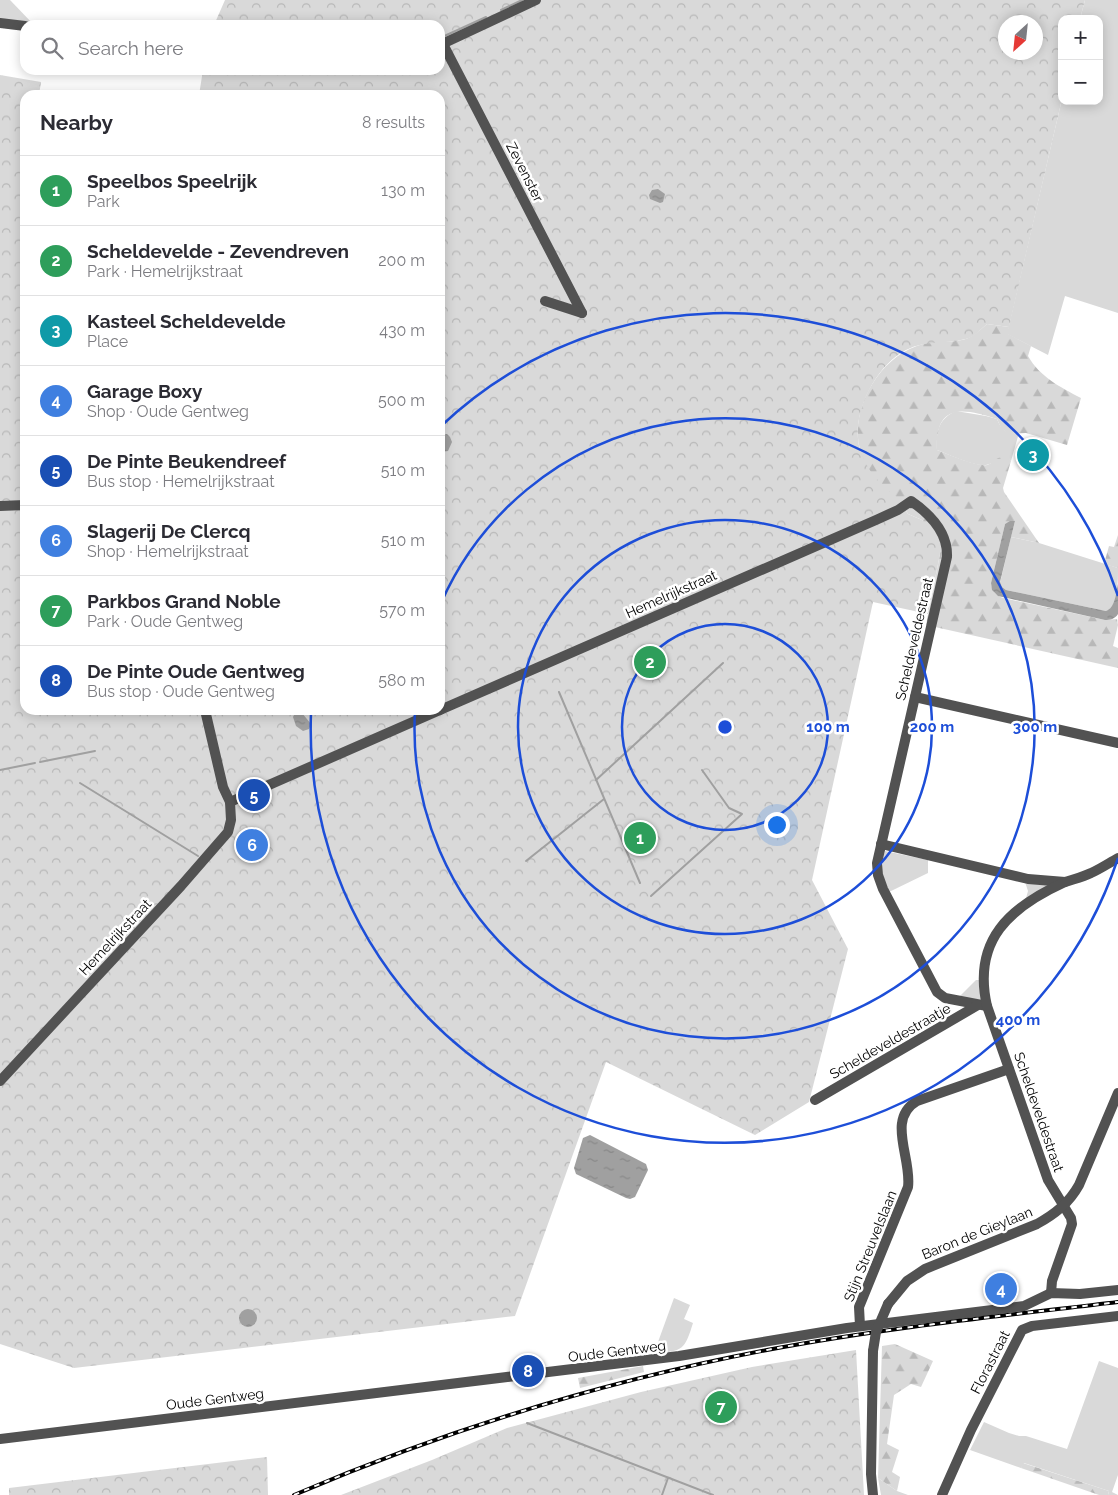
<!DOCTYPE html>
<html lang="en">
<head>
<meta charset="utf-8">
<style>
  :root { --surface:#fff; --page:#f7f7f7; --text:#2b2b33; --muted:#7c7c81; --line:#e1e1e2; --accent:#000 }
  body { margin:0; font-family:Raleway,sans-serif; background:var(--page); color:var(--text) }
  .controls { position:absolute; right:15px; top:15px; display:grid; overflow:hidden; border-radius:10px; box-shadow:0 2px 12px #0003 }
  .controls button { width:45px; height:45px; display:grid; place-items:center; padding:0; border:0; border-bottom:1px solid var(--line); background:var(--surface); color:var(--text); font:25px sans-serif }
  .compass { position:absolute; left:998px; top:15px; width:45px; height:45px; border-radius:50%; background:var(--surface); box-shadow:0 2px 12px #0003; rotate:207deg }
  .you { position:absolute; left:776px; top:824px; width:18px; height:18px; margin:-12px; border:4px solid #fff; border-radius:50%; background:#1a73e8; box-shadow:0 0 0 8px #1a73e833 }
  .badge { display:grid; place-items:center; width:32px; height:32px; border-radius:50%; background:var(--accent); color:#fff; font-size:16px; font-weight:700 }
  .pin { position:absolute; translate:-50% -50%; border:2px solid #fff; box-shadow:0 1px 5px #0006 }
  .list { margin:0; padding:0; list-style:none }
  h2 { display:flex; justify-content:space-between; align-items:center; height:65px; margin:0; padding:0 20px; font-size:21px }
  h2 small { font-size:16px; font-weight:400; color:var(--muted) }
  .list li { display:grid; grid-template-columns:32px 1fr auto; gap:15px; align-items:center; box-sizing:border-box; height:70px; padding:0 20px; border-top:1px solid var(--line) }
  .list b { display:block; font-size:19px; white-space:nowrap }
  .list p { margin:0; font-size:16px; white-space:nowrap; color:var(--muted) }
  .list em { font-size:16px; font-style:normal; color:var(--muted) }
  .icon { flex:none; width:28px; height:28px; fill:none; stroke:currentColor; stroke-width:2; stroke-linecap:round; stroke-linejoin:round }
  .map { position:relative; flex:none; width:1118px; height:1495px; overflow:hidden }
  .search { position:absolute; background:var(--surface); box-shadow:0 2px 12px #0003; left:20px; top:20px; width:425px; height:55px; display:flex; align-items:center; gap:12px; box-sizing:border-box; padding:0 18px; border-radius:15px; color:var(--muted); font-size:19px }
  .panel { position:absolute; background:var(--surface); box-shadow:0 2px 12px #0003; left:20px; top:90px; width:425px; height:625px; border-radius:15px }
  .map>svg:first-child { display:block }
  .grass { fill:#d9d9d9 }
  .forest { fill:url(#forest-firs) }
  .park { fill:url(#park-crowns); fill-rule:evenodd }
  .water { fill:url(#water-ripples) }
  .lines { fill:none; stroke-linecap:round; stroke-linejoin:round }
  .stream { stroke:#a0a0a0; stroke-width:2 }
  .minor { stroke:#525252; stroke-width:10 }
  .rail-casing { stroke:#000; stroke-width:4 }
  .rail { stroke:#fff; stroke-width:2; stroke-dasharray:5.5; stroke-linecap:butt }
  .minor-bridge { stroke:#525252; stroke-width:10 }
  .ring { fill:none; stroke:#1d4ed8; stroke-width:2.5 }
  .labels { text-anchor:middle; stroke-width:5; stroke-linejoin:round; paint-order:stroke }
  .street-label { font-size:14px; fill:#000; stroke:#fff }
  .centre { fill:#1d4ed8; stroke:#fff; stroke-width:2.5 }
  .ring-label { font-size:15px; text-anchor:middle; font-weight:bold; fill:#1d4ed8; stroke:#fff; stroke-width:5; stroke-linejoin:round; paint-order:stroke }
</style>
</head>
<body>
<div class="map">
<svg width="1118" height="1495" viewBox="0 0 1118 1495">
  <defs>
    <pattern id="forest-firs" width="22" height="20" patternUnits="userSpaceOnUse" patternTransform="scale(1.25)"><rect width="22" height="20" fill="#d9d9d9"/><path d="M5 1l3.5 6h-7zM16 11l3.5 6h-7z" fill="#b8b8b8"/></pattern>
    <pattern id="park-crowns" width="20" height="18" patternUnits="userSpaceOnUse" patternTransform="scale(1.25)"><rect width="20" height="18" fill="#d9d9d9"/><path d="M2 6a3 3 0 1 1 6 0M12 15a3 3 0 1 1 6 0" fill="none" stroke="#b8b8b8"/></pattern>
    <pattern id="water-ripples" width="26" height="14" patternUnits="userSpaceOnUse" patternTransform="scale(1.25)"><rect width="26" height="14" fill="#a0a0a0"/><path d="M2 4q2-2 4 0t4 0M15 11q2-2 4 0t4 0" fill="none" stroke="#888"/></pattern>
  </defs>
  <rect width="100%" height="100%" fill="#fff"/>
  <g class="grass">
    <path d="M0,0h10l24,25 -34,-5z"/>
    <path d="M1085,0h33v313l-53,-17 -17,59 -41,-21 55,-235v2h37v-82h-19z"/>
    <path d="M956,411l30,5 11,3c5,12 9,15 22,14l-8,28 -3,-3c-7,1 -15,5 -22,7 -11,2 -38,-11 -49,-15 -1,-18 1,-31 19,-39z"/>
    <path d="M1011,537l28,6 79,25c0,11 0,40 -12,43l-100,-21 -4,-3 -2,-4z"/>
    <path d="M885,851l43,9v13l-39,19c-7,-17 -9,-23 -4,-41z"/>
    <path d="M1025,882l28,1 -28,19 3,-11z"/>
    <path d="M976,980h4l1,20 -23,-2z"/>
    <path d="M674,1298l16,7 -6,14 9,4c-8,26 -10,29 -39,30z"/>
    <path d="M1099,1361l19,7v107l-6,17 6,3h-10l1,-4 -85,-28 -3,5 -51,-18 14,-28 25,11 10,3h7l41,13z"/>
    <path d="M878,1478l19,13 11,4h-27z"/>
  </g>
  <g class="forest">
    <path d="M987,324l22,3 -1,7 23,12 -3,10c12,21 32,31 53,42l-14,47 -41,-12 -18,1 -7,-6 -4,-9c-34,-11 -62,-16 -60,31 11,4 40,17 50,15 9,-3 8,-10 22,-7l2,3 -8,27 1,4 35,51 -28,-6 4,-16 -10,3 -14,59c1,8 4,12 12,15l102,22 12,-1 1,6 -5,21 5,2v20l-192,-43 14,-71 -18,-34 -14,-6 -3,-5 -74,-42 30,-14c-1,-5 -3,-10 -3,-15 -3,-39 26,-84 65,-94 14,-5 35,1 49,-8 5,-3 10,-8 15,-12z"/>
    <path d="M1118,535v33l-14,-4 5,-18 5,1z"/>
    <path d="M895,1344l38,17 -12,26 -10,-3 -17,11 -7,49 12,6 -7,22 8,5 -3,14 -19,-13 4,-132z"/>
    <path d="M643,1366l1,6 -64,16 -2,-10z"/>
    <path d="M1023,1463l86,28 -1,4h-9l-78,-27z"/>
  </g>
  <g class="park">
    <path d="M225,0h860l-5,19h-18v80l-53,228 -22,-3c-6,5 -12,12 -18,14 -22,7 -41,1 -63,12 -32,16 -59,71 -44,105 9,23 26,35 44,50l-1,4 3,5 14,6 16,18 2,16 -12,60 -55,-12 -61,278 36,69 -39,153 -54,33 -149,-73 -91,254 -441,52 -74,-24v-1269l41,7 -2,13h-14v615h415v-615h-241l4,-25h237v-45h-226zM1006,22h30v30h-30z"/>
    <path d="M856,1350l8,145h-523l91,-35 75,-32 134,-36 111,-25z"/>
    <path d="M267,1457l1,38h-259v-7z"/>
  </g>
  <g class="water">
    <path d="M658,189l7,5 -2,8 -3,1 -10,-4 -1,-4 3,-5z"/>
    <path d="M447,434l3,3 2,5 -4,9 -8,1v-17z"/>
    <path d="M1010,521h5l-15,61 2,5 4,3 100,21c9,-3 10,-18 12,-27v30c-3,5 -8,6 -13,6l-107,-24 -6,-6 -1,-7 14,-59z"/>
    <path d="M296,711l6,2 9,11 -2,5 -6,2 -7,-5 -3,-9z"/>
    <path d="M590,1135l56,29 2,6 -13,27 -5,2 -4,-1 -50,-24 -2,-6 9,-30z"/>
    <circle cx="248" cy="1318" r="9"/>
  </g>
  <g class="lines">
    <g class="stream">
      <path d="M501,10l21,-10"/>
      <path d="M440,38l46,-21"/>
      <path d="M559,692l81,191"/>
      <path d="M40,762l55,-11"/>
      <path d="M0,770l35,-7"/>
      <path d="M596,780l127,-117"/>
      <path d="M80,783l118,73"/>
      <path d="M526,861l78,-62"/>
      <path d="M651,896l91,-82 -13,-6 -27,-38"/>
      <path d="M527,1423l186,72"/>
      <path d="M662,1495l6,-17"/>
    </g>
    <g class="minor">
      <path d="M0,23l25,3"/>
      <path d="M443,44l139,269"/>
      <path d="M440,45l96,-45"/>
      <path d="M545,301l37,12"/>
      <path d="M0,506l25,-1"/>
      <path d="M915,697l203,46"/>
      <path d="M440,710l436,-190 22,-10 13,-9c19,13 37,32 36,56l-70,306 1,12 5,14 54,103 8,6 42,8"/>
      <path d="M230,802l210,-92"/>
      <path d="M881,844l147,35 37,3"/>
      <path d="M0,1081l181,-195 47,-54 3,-12 -1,-18 -7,-15 -18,-77"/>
      <path d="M815,1100l163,-95"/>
      <path d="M1051,1293l1,-12 20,-57 -1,-6 -23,-38 -61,-174c-15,-66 23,-99 78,-124 9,-3 18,-5 26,-9 9,-4 18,-10 27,-15"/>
      <path d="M888,1304l19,-23 18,-12 112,-45c18,-10 32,-21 42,-39l39,-92"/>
      <path d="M860,1326l-1,-19 49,-120c4,-29 -22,-68 9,-86l92,-32"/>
      <path d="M0,1439l679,-83 168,-28 177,-22 27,-13 29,1 38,-4"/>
      <path d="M873,1495l-2,-21 2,-123"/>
      <path d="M942,1495l29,-65 51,-100 10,-4 86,-10"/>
    </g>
    <g class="rail-casing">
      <path id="rail" d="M294,1495c152,-65 311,-114 473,-145 116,-22 234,-34 351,-48"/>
    </g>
    <use href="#rail" class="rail"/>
    <path class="minor-bridge" d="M873,1351l3,-19 12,-28"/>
  </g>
  <g class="ring">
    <circle cx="725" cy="727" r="103"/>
    <circle cx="725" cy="727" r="207"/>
    <path d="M441 603A310 310 0 1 1 415 711"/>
    <path d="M1118 858A414 414 0 0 1 311 713M440 427A414 414 0 0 1 1118 596"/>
  </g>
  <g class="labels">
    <g class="street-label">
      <text transform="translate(525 172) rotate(63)" y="5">Zevenster</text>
      <text transform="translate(671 594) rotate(-24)" y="5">Hemelrijkstraat</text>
      <text transform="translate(914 639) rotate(-77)" y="5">Scheldeveldestraat</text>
      <text transform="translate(115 937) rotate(-47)" y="5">Hemelrijkstraat</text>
      <text transform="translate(890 1041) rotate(-30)" y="5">Scheldeveldestraatje</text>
      <text transform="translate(1039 1112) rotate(71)" y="5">Scheldeveldestraat</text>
      <text transform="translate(977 1233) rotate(-22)" y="5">Baron de Gieylaan</text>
      <text transform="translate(870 1246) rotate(-68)" y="5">Stijn Streuvelslaan</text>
      <text transform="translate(617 1351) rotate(-7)" y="5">Oude Gentweg</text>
      <text transform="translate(990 1362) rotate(-63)" y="5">Florastraat</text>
      <text transform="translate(215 1399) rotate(-7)" y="5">Oude Gentweg</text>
    </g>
  </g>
  <circle cx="725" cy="727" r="8" class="centre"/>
  <g class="ring-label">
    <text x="828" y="732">100 m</text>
    <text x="932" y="732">200 m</text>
    <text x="1035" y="732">300 m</text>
    <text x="1018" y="1025">400 m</text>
  </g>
</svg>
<div class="controls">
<button>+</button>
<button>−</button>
</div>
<svg class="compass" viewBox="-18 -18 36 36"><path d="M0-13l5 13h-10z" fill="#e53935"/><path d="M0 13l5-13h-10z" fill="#7c7c81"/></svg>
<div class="you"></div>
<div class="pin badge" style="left:640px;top:838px;background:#2e9e5b">1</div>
<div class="pin badge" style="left:650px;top:662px;background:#2e9e5b">2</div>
<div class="pin badge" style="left:1033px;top:455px;background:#0f9aa8">3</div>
<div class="pin badge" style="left:1001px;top:1289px;background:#3f7fe0">4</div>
<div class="pin badge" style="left:254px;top:795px;background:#1a4fb4">5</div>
<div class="pin badge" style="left:252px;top:845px;background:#3f7fe0">6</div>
<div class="pin badge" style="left:721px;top:1407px;background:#2e9e5b">7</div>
<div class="pin badge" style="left:528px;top:1371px;background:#1a4fb4">8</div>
<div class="search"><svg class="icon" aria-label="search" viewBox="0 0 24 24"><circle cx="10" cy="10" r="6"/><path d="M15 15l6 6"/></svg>Search here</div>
<section class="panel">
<h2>Nearby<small>8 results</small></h2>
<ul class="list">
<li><span class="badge" style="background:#2e9e5b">1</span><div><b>Speelbos Speelrijk</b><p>Park</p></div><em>130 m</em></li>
<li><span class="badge" style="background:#2e9e5b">2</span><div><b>Scheldevelde - Zevendreven</b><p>Park · Hemelrijkstraat</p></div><em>200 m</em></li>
<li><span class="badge" style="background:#0f9aa8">3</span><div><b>Kasteel Scheldevelde</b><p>Place</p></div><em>430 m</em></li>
<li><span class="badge" style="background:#3f7fe0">4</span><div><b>Garage Boxy</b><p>Shop · Oude Gentweg</p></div><em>500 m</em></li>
<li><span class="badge" style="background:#1a4fb4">5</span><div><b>De Pinte Beukendreef</b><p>Bus stop · Hemelrijkstraat</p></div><em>510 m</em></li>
<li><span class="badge" style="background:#3f7fe0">6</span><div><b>Slagerij De Clercq</b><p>Shop · Hemelrijkstraat</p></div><em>510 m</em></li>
<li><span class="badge" style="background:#2e9e5b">7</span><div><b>Parkbos Grand Noble</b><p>Park · Oude Gentweg</p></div><em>570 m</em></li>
<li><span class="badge" style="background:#1a4fb4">8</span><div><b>De Pinte Oude Gentweg</b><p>Bus stop · Oude Gentweg</p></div><em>580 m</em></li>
</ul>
</section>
</div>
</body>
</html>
